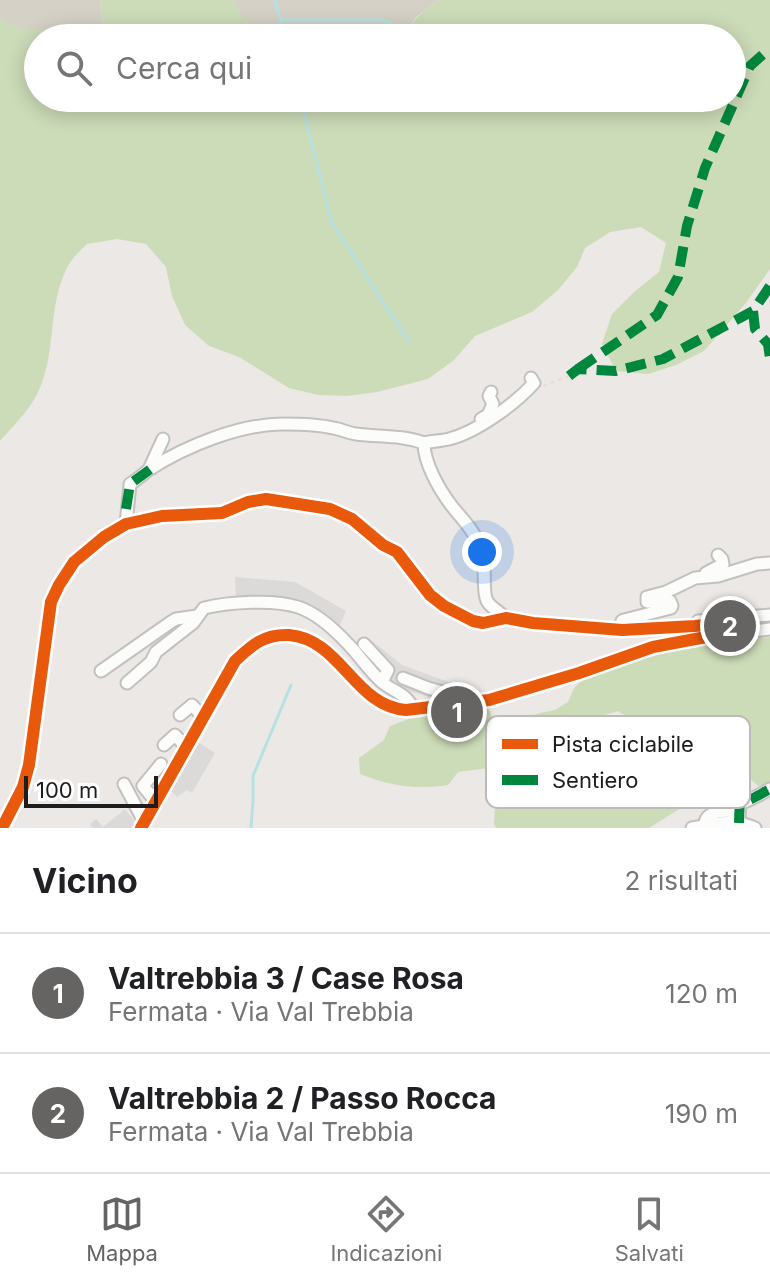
<!DOCTYPE html>
<html lang="it">
<head>
<meta charset="utf-8">
<style>
  :root { --surface:#fff; --page:#f6f6f6; --text:#202124; --muted:#757577; --line:#e0e0e0; --accent:#656463 }
  body { margin:0; font-family:Inter,sans-serif; background:var(--page); color:var(--text) }
  .scale { position:absolute; left:24px; bottom:20px; width:134px; box-sizing:border-box; padding-left:8px; border:4px solid #1d1d1d; border-top:0; font-size:22px; line-height:28px; white-space:nowrap; color:#1d1d1d; -webkit-text-stroke:6px #fff; paint-order:stroke }
  .you { position:absolute; left:482px; top:552px; width:28px; height:28px; margin:-20px; border:6px solid #fff; border-radius:50%; background:#1a73e8; box-shadow:0 0 0 12px #1a73e833 }
  .badge { display:grid; place-items:center; width:52px; height:52px; border-radius:50%; background:var(--accent); color:#fff; font-size:26px; font-weight:700 }
  .pin { position:absolute; translate:-50% -50%; border:4px solid #fff; box-shadow:0 2px 8px #0006 }
  .list { margin:0; padding:0; list-style:none }
  h2 { display:flex; justify-content:space-between; align-items:center; height:104px; margin:0; padding:0 32px; font-size:34px }
  h2 small { font-size:26px; font-weight:400; color:var(--muted) }
  .list li { display:grid; grid-template-columns:52px 1fr auto; gap:24px; align-items:center; box-sizing:border-box; height:120px; padding:0 32px; border-top:2px solid var(--line) }
  .list b { display:block; font-size:30px; white-space:nowrap }
  .list p { margin:0; font-size:26px; white-space:nowrap; color:var(--muted) }
  .list em { font-size:26px; font-style:normal; color:var(--muted) }
  .icon { flex:none; width:44px; height:44px; fill:none; stroke:currentColor; stroke-width:2; stroke-linecap:round; stroke-linejoin:round }
  .map { position:relative; flex:none; width:770px; height:828px; overflow:hidden }
  .search { position:absolute; background:var(--surface); box-shadow:0 4px 20px #0003; left:24px; right:24px; top:24px; height:88px; display:flex; align-items:center; gap:20px; box-sizing:border-box; padding:0 28px; border-radius:44px; color:var(--muted); font-size:30px }
  .sheet { height:344px; background:var(--surface) }
  nav { display:flex; justify-content:space-around; align-items:center; box-sizing:border-box; height:112px; border-top:2px solid var(--line); background:var(--surface); font-size:22px; color:var(--muted) }
  nav a { display:grid; justify-items:center; gap:4px }
  nav .on { color:var(--accent) }
  .map>svg:first-child { display:block }
  .construction { fill:#d6d1c6 }
  .forest { fill:#ccdbb8 }
  .parking { fill:#dcdad9 }
  .lines { fill:none; stroke-linecap:round; stroke-linejoin:round }
  .stream { stroke:#b6e1e2; stroke-width:3 }
  .minor-casing { stroke:#c3c1c0; stroke-width:15 }
  .path { stroke:#ebd8d9; stroke-width:2; stroke-dasharray:4 4; stroke-linecap:butt }
  .minor { stroke:#fcfcfb; stroke-width:11 }
  .quiet { stroke:#00873e; stroke-width:10; stroke-dasharray:20 10; stroke-linecap:butt }
  .cycleway-casing { stroke:#fff; stroke-width:17 }
  .cycleway { stroke:#e8590c; stroke-width:12 }
  .key { fill:#fff; stroke:#bbb; stroke-width:2 }
  .key-label { font-size:22px; fill:#1d1d1d }
</style>
</head>
<body>
<div class="map">
<svg width="770" height="828" viewBox="0 0 770 828">
  <rect width="100%" height="100%" fill="#ece8e5"/>
  <g class="construction">
    <path d="M0,0h100l3,25 -1,13h-37l-15,-6 -29,-4 -16,-6 -5,-5z"/>
    <path d="M233,0h205l-22,17 -9,13 -2,8h-148l-3,-8 -17,-21z"/>
  </g>
  <g class="forest">
    <path d="M100,0h133c6,14 19,24 24,38h-155l1,-13z"/>
    <path d="M438,0h332v269l-25,35 -41,47 -28,14 -28,9 -32,-3 -14,-27 10,-30 22,-22 25,-20 7,-29 -25,-16 -31,5 -25,16 -8,19 -19,23 -26,22 -57,24 -21,24 -26,19 -51,13 -30,4 -29,-1 -29,-7 -50,-31 -30,-11 -24,-21 -13,-29 -6,-29 -20,-23 -29,-5 -30,5c-7,7 -16,15 -20,24 -19,37 -11,80 -26,117 -8,22 -26,39 -41,56v-424c12,12 29,11 46,14 7,1 13,4 19,7h-27v60h694v-60h-327c5,-18 19,-27 33,-38z"/>
    <path d="M770,637v146l-12,3 -11,-10 -8,-13c-29,-1 -34,10 -37,37l-15,4 -38,24h-153l-2,-4 1,-15 12,-11 31,-4 13,-9 44,-15 13,-9 15,-4 13,-7c2,-22 0,-28 -18,-39l-30,9 -16,2 -44,17 -6,14 -4,15 -15,5 -14,-5 -31,4 -10,13c-31,5 -58,1 -88,-11l-1,-16 25,-18 6,-14 19,-7 79,-11 6,14 16,1 30,-10 15,-3 13,-8 6,-14 8,-8 54,-19 36,-10z"/>
  </g>
  <g class="parking">
    <path d="M235,577l60,5 51,29 -8,19 -37,-25 -65,-6z"/>
    <path d="M366,636l36,29 52,19 1,13h-27l-19,-6 -16,-8 -34,-40z"/>
    <path d="M198,742l17,11 -23,40 -5,-3 -10,7 -7,-8z"/>
    <path d="M125,809l10,13 -3,6h-40l-2,-4 6,-5 7,8z"/>
  </g>
  <g class="lines">
    <g class="stream">
      <path d="M275,0l10,38"/>
      <path d="M281,20h101l52,18"/>
      <path d="M300,98l32,125 77,119"/>
      <path d="M555,98l9,5"/>
      <path d="M251,828l2,-27v-25l38,-91"/>
    </g>
    <g class="minor-casing">
      <g id="minor">
        <path d="M481,419l7,-4 5,-11 -4,-8 2,-4"/>
        <path d="M424,443c8,-2 17,-2 25,-4 28,-7 66,-35 85,-56l-3,-5"/>
        <path d="M152,468l-2,-1 1,-2 12,-26"/>
        <path d="M126,524l4,-40c8,-5 13,-10 20,-15 36,-23 90,-45 133,-45 16,0 34,0 50,4 8,1 15,5 23,6 23,3 46,1 68,9 0,20 15,46 27,62 10,13 23,25 29,41 8,18 1,42 7,55 4,7 13,11 19,17"/>
        <path d="M706,573l17,-9 -1,-5 -4,-4"/>
        <path d="M698,621l72,-6"/>
        <path d="M622,630v-9l2,-1 47,-12 1,-2 -2,-5 -23,1v-5l19,-5 29,-14 23,-2 39,-12 13,-1"/>
        <path d="M364,644l24,26 -6,12"/>
        <path d="M101,671l70,-49 5,-3 21,-3"/>
        <path d="M403,678l25,10 21,6 2,12"/>
        <path d="M127,683l24,-21 5,-10 37,-29 11,-15c25,-6 70,-9 94,-1 18,6 37,23 50,37 12,12 21,27 34,38 11,10 27,12 31,28"/>
        <path d="M180,715l12,-10 11,12"/>
        <path d="M164,745l11,-10 11,12"/>
        <path d="M124,784l17,32 5,4"/>
        <path d="M156,802l-13,-16 18,-22"/>
        <path d="M739,823c1,-27 -1,-16 18,-27 5,-2 8,-5 13,-7"/>
        <path d="M705,825c0,-13 15,-14 26,-14l7,11"/>
        <path d="M2,828l21,-41 6,-22 22,-163 8,-17 15,-23 30,-25 22,-13 36,-8 60,-3 26,-11 18,-3 64,10 22,10 31,26 14,7 33,43 14,11 29,15 10,2 23,-5 27,5 89,7 73,-4"/>
        <path d="M141,828l94,-167c17,-16 29,-27 54,-26 52,4 65,71 117,75l83,-10 90,-27 74,-26 31,-7 86,-11"/>
        <path d="M692,828c22,-4 42,-10 63,0"/>
      </g>
    </g>
    <path class="path" d="M543,386l26,-10"/>
    <use href="#minor" class="minor"/>
    <g class="quiet">
      <path d="M753,311l2,18 13,15 2,14"/>
      <path d="M578,369l79,-54 21,-38 9,-51 18,-58 45,-102 20,-18"/>
      <path d="M569,376l9,-7 38,2 47,-12 90,-48 17,-25"/>
      <path d="M126,509l4,-25 22,-16"/>
      <path d="M739,823c1,-27 -1,-16 18,-27 5,-2 8,-5 13,-7"/>
    </g>
    <g class="cycleway-casing">
      <g id="cycleway">
        <path d="M2,828l21,-41 6,-22 22,-163 8,-17 15,-23 30,-25 22,-13 36,-8 60,-3 26,-11 18,-3 64,10 22,10 31,26 14,7 33,43 14,11 29,15 10,2 23,-5 27,5 89,7 73,-4 50,-5 5,2 1,9"/>
        <path d="M141,828l94,-167c17,-16 29,-27 54,-26 52,4 65,71 117,75l83,-10 90,-27 74,-26 53,-10"/>
      </g>
    </g>
    <use href="#cycleway" class="cycleway"/>
  </g>
  <rect x="486" y="716" width="264" height="92" rx="12" class="key"/>
  <rect x="502" y="739" width="36" height="10" fill="#e8590c"/>
  <rect x="502" y="775" width="36" height="10" fill="#00873e"/>
  <g class="key-label">
    <text x="552" y="752">Pista ciclabile</text>
    <text x="552" y="788">Sentiero</text>
  </g>
</svg>
<div class="scale">100 m</div>
<div class="you"></div>
<div class="pin badge" style="left:457px;top:712px">1</div>
<div class="pin badge" style="left:730px;top:626px">2</div>
<div class="search"><svg class="icon" aria-label="search" viewBox="0 0 24 24"><circle cx="10" cy="10" r="6"/><path d="M15 15l6 6"/></svg>Cerca qui</div>
</div>
<section class="sheet">
<h2>Vicino<small>2 risultati</small></h2>
<ul class="list">
<li><span class="badge">1</span><div><b>Valtrebbia 3 / Case Rosa</b><p>Fermata · Via Val Trebbia</p></div><em>120 m</em></li>
<li><span class="badge">2</span><div><b>Valtrebbia 2 / Passo Rocca</b><p>Fermata · Via Val Trebbia</p></div><em>190 m</em></li>
</ul>
</section>
<nav>
<a class="on"><svg class="icon" aria-label="map" viewBox="0 0 24 24"><path d="M3 6l6-2 6 2 6-2v14l-6 2-6-2-6 2zM9 4v14M15 6v14"/></svg>Mappa</a>
<a><svg class="icon" aria-label="directions" viewBox="0 0 24 24"><path d="M12 3l9 9-9 9-9-9zM9 14v-3h6M13 9l2 2-2 2"/></svg>Indicazioni</a>
<a><svg class="icon" aria-label="saved" viewBox="0 0 24 24"><path d="M7 4h10v16l-5-4-5 4z"/></svg>Salvati</a>
</nav>
</body>
</html>
